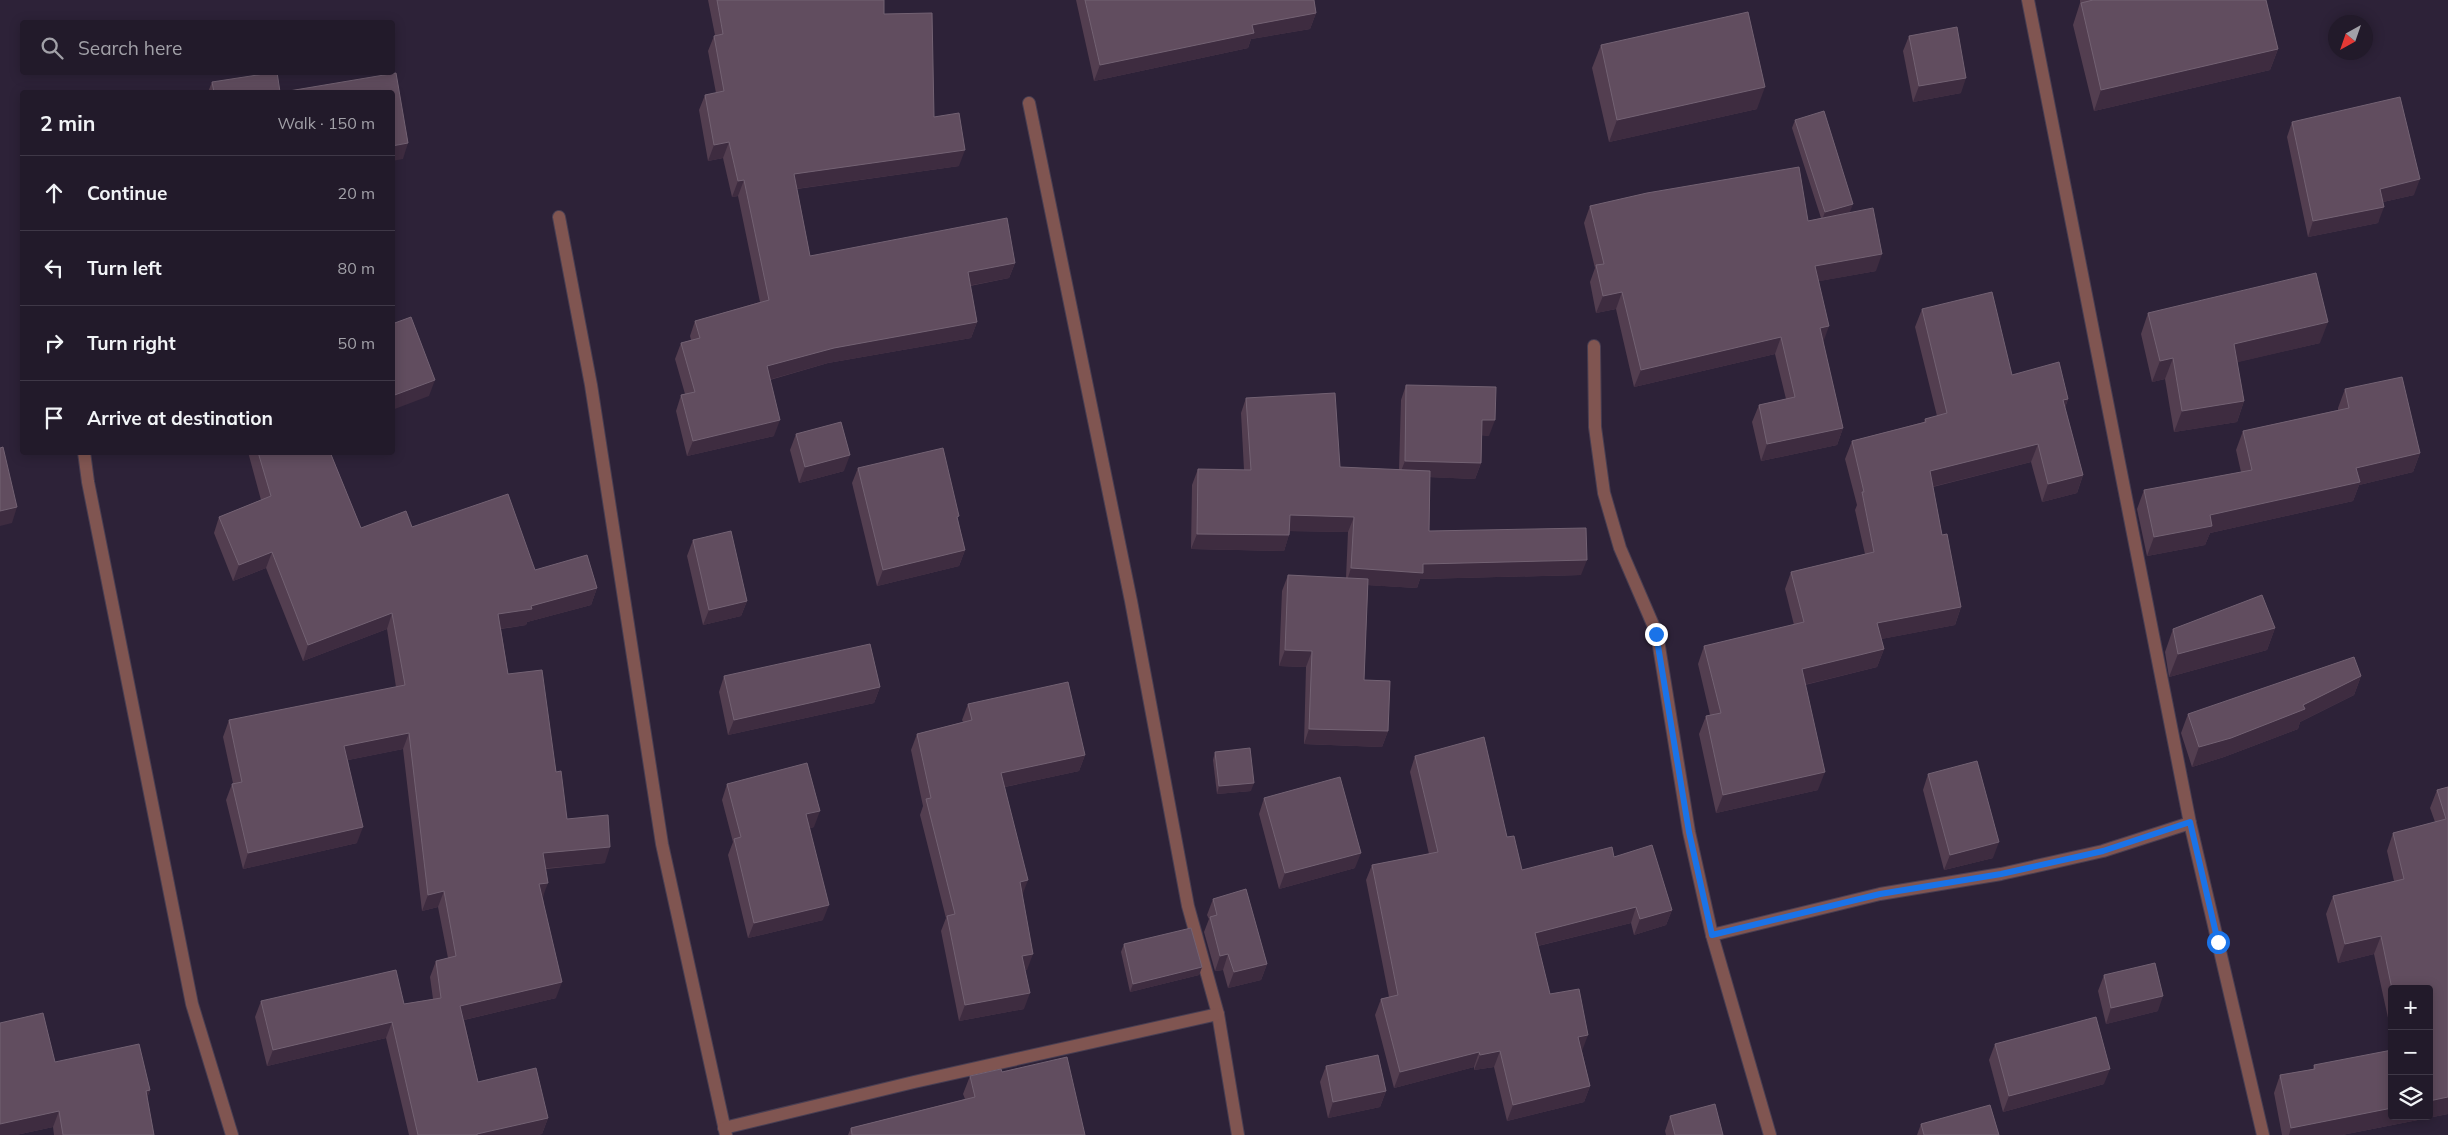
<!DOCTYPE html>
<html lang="en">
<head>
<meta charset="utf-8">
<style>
  :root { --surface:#221a2a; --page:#2a2332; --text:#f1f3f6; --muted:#a2a1a8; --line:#3f3847 }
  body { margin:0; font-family:Mulish,sans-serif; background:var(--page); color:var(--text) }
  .controls { position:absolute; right:15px; bottom:15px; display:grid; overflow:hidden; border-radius:5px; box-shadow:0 2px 12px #0003 }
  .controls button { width:45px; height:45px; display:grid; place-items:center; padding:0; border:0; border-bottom:1px solid var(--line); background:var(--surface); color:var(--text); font:25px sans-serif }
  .compass { position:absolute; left:2328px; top:15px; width:45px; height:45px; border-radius:50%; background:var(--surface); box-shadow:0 2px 12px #0003; rotate:220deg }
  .stop { position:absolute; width:15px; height:15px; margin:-11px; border:4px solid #1a73e8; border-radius:50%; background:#fff }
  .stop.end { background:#1a73e8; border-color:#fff; box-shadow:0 1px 5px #0008 }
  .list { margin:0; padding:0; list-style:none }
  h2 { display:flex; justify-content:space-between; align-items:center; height:65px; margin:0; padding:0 20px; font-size:21px }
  h2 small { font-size:16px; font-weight:400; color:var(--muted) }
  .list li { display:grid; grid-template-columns:32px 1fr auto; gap:15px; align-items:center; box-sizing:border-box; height:75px; padding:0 20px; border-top:1px solid var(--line) }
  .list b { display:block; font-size:19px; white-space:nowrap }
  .list em { font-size:16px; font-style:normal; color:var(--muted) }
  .icon { flex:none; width:28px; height:28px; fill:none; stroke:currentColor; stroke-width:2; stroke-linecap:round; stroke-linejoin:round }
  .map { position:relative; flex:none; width:2448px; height:1135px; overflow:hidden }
  .search { position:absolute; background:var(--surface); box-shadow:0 2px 12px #0003; left:20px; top:20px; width:375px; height:55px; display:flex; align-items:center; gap:12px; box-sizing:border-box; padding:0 18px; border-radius:5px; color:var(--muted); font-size:19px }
  .panel { position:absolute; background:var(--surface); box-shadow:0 2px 12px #0003; left:20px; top:90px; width:375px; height:365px; border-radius:5px }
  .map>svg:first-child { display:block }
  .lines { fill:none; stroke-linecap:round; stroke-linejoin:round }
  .street-casing { stroke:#483e52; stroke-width:14 }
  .street { stroke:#805551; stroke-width:12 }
  .wall { fill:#533e50 }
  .shaded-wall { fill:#3e2c40 }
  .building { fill:#614d5f; stroke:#736273 }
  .route { stroke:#1a73e8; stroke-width:6 }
</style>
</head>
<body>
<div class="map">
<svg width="2448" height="1135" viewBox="0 0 2448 1135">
  <rect width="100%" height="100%" fill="#2d2238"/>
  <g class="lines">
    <g class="street-casing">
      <g id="street">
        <path d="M2028,0l162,823 73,312"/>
        <path d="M1029,103l102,498 57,305 30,108 20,121"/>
        <path d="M559,217l32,168 71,459 64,291"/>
        <path d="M1594,346l1,81 9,66 16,55 37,86 32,198 23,103 58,200"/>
        <path d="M84,452l4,30 104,522 40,131"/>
        <path d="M1712,935l168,-41 121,-20 102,-23 87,-28"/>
        <path d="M724,1128l190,-46 304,-68"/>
      </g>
    </g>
    <use href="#street" class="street"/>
  </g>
  <g class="wall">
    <path d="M708,0h176v14l50,103 25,49 -162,23 13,67 205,7 -6,15 -39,8 7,36 -6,16 -143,25 -58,17 4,56 -87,20 -11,-45 5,-16 4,-1 -10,-35 6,-16 10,-3 -1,-4 5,-15 65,-19 -22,-106 -6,1 -9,-39 -15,3 -9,-51 6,-15 11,-2 -8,-42 6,-15 1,-1z"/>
    <path d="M1076,0h238l2,13 -6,16 -59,10 -3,9 -154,33z"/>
    <path d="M2080,0h186l12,49 -8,21 -176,41 -21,-86 7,-22z"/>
    <path d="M1909,36l52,57 -48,9 -10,-51z"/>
    <path d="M1601,45l156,64 -148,33 -17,-74z"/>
    <path d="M212,82l68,10h-72z"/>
    <path d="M1795,120l55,92 -8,2 34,57 -57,10 4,61 20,86 -6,17 -76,16 -9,-39 7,-17 27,-6 -11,-45 -141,33 -18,-78 -20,4 -6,-31 5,-14 -11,-45 6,-17 218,15 13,-3 -29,-90z"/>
    <path d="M2292,122l122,73 -31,7 -5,21 -70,14 -21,-100z"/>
    <path d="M1922,309l90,66 56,24 -3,9 18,67 -6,18 -35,9 -11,-40 -98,25 9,48 19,72 -6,18 -74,14 3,10 -7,18 -72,18 13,105 -102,23 -17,-79 7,-18 4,-1 -12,-51 6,-18 90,-21 -9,-36 6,-17 74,-18 -10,-44 2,-5 -12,-46 7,-18 72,-19 1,-3 12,-3 -22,-89z"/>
    <path d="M2148,313l172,30 -83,19 7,39 -7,21 -63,10 -9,-53 -13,3 -11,-48z"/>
    <path d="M1406,385l83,51 -7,-1 -1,28 -6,16 -45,-2 -1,54 152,44 -161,4 -3,9 -49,-3 -4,95 24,51 -6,16 -78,-3 2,-77 -27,-1 3,-75 6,-16 58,3 2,-46 -58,-1 -6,20 -93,-2 1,-64 6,-16 46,1 -3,-57 5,-15 94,69 59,3 2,-70z"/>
    <path d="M2345,389l75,64 -7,19 -54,13 -6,16 -143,32 -5,12 -58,11 -10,-47 7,-19 97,-18 -5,-22 7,-19 95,-21v-2z"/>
    <path d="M796,434l48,37 -45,12 -9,-33z"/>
    <path d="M248,452h82l31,76 51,-1 123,43 62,18 -6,17 -64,17 -1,3 -25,4 7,45 48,98 11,47 38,44 -59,6 -3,29 13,100 -92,22 14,62 70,36 -6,16 -5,1h-128l-23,-97 -119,28 -12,-49 6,-16 143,3 29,-5 -3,-22 6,-16 12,-3 -10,-51 -16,4 -19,-162 -55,11 9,83 -114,26 -17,-69 6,-16 1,-1 -10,-46 6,-17 167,-33 -9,-58 -84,32 -37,-93 -33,13 -19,-48 5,-16 42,-17z"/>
    <path d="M858,468l100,53 7,29 -6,16 -82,20 -25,-103z"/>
    <path d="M693,540l54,61 -6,15 -38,9 -16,-69z"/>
    <path d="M2275,628l-8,22 -98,27 -4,-25 8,-23z"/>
    <path d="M724,676l156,11 -6,16 -146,32 -9,-43z"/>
    <path d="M2361,676l-7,19 -54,27 -2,7 -74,28 -32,10 -11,-34 7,-19z"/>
    <path d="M968,704l117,51 -6,16 -74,16 17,109 5,74h-2l-1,39 -65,12 -18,-90 5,-13 -26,-103 3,-9 -12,-56 6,-16 46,-12 -1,-2z"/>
    <path d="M1215,752l36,39 -34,3 -4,-34z"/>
    <path d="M1415,756l92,81 15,33 92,-13 58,53 -6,15 -32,10 -3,-12 -93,23 12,48 32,57 8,35 -6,16 -77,19 -13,-54 -20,3v-3l-80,21 -19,-73 6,-16 8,-2 -23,-117 6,-15 57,-11 -19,-82z"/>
    <path d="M1928,774l65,84 -49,12 -21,-80z"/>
    <path d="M727,784l87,43 -4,1 13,92 -75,18 -20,-83 5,-13 -11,-42z"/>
    <path d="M2448,787v327l-106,21h-60l-8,-42 6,-18 33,-6 1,-4 115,51 -37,-127v47l-18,-82 -36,9 -12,-49 7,-18 61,-15 -7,-30 6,-18 42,-11 -5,-14 7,-18z"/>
    <path d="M1264,798l91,70 -76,21 -20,-75z"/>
    <path d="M1213,899l54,65 -6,16 -33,8 -5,-18 -8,1 -11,-39 5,-13 -2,-4z"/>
    <path d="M1124,944l78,23 -3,8 -69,17 -9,-40z"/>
    <path d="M2104,975l54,36 -52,13 -8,-33z"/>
    <path d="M1995,1044l109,40 -101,28 -14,-52z"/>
    <path d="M55,1062l95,28 -3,8 7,37h-100l-1,-8 -37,8h-16z"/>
    <path d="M1326,1066l60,25 -6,16 -52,11 -8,-36z"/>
    <path d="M1002,1072l83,63h-237l3,-7 114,-29 -2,-5 7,-18z"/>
    <path d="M1670,1116l53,19h-57l-1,-4z"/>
    <path d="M1921,1124l78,11h-82z"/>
  </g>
  <g class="shaded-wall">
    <path d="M1316,13l-6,16 -59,10 -3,9 -154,33 6,-16 152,-40z"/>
    <path d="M2278,49l-8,21 -176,41 7,-21z"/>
    <path d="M1966,78l-5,15 -48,9 6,-16z"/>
    <path d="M1765,87l-8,22 -148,33 8,-22z"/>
    <path d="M729,142l-6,16 -15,3 6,-16z"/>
    <path d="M408,143l-5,16 -11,2v-15z"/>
    <path d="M965,150l-6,16 -171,24 6,-16z"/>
    <path d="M2420,179l-6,16 -40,9 6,-15z"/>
    <path d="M744,180l-6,16 -6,1 6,-16z"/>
    <path d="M1853,204l-3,8 -28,8 3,-8z"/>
    <path d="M2384,207l-6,16 -70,14 5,-16z"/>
    <path d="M1882,254l-6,17 -67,12 6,-17z"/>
    <path d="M1015,263l-6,15 -47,9 6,-15z"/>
    <path d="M1622,292l-6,17 -20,4 7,-17z"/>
    <path d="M977,322l-6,16 -143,25 -67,19 6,-16 67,-18z"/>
    <path d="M2328,322l-8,21 -94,22 8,-21z"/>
    <path d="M1829,326l-6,17 -3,-15z"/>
    <path d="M1781,337l-6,17 -141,33 7,-17z"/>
    <path d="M2173,358l-8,21 -13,3 8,-21z"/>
    <path d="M435,380l-6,16 -37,14v-14z"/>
    <path d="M2068,399l-6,17 1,-16z"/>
    <path d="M2244,401l-7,21 -63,10 8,-21z"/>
    <path d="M780,420l-6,16 -87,20 6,-15z"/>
    <path d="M1482,420h13l-6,16 -13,-1z"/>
    <path d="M1843,428l-6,17 -76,16 6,-17z"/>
    <path d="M2038,444l-7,18 -108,27 7,-18z"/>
    <path d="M2420,453l-7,19 -54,13 -6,16 -143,32 -5,12 -58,11 7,-19 56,-22 146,-47z"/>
    <path d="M850,455l-6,16 -45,12 6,-16z"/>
    <path d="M1405,461l76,2 -6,16 -76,-3z"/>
    <path d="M2083,475l-6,18 -35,9 6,-18z"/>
    <path d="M17,507l-5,16 -12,3v-15z"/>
    <path d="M1290,515l64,2 -6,15 -64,-1z"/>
    <path d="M1197,534l92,1 -5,16 -93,-2z"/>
    <path d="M965,550l-6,16 -82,20 6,-16z"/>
    <path d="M272,552l-6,16 -33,13 6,-16z"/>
    <path d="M1587,560l-6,15 -161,4 -3,9 -71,-4 5,-16 72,-4z"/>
    <path d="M597,588l-6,17 -64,17 -1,3 -34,5 6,-16 33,-8z"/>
    <path d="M747,601l-6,15 -38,9 6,-15z"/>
    <path d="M1961,607l-6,18 -84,16 6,-18z"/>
    <path d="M392,613l-5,16 -84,32 5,-16z"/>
    <path d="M2275,628l-8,22 -98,27 9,-23z"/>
    <path d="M1884,649l-7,18 -82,20 7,-18z"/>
    <path d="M1285,650l27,1 -6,16 -27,-1z"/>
    <path d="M2361,676l-7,19 -54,27 -2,7 -74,28 -32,10 7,-20 104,-42z"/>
    <path d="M880,687l-6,16 -146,32 6,-15z"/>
    <path d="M1309,729l79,2 -6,16 -78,-3z"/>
    <path d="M409,733l-6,16 -65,13 6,-16z"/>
    <path d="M1085,755l-6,16 -84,18 6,-16z"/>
    <path d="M1825,772l-7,18 -102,23 7,-18z"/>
    <path d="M1254,783l-3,8 -34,3 2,-8z"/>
    <path d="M820,811l-6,16 -13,3 5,-16z"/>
    <path d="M363,827l-6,16 -114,26 5,-16z"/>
    <path d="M1999,842l-6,16 -49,12 6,-15z"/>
    <path d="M610,847l-5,16 -68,6 6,-16z"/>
    <path d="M1361,853l-6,15 -76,21 6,-16z"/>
    <path d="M1028,880l-6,16 -2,-14z"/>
    <path d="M548,883l-6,16 -3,-15z"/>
    <path d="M444,891l-6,16 -16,4 6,-16z"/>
    <path d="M829,905l-6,15 -75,18 6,-15z"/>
    <path d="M1636,907l-5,16 -102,25 6,-15z"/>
    <path d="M1672,910l-6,15 -32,10 6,-16z"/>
    <path d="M2381,936l-7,18 -36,9 7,-19z"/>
    <path d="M1033,954l-6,16 -10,1 5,-15z"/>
    <path d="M1228,954l-5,16 -8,1 5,-15z"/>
    <path d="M1267,964l-6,16 -33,8 6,-16z"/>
    <path d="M1202,967l-3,8 -69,17 3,-8z"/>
    <path d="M562,982l-6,16 -101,24 5,-16z"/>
    <path d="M1030,993l-6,16 -65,12 6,-16z"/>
    <path d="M2163,996l-5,15 -52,13 5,-16z"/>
    <path d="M392,1022l-6,16 -119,28 6,-16z"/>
    <path d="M1588,1035l-6,16 -10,2 6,-16z"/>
    <path d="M1500,1051l-6,16 -20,3 6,-15z"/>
    <path d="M1479,1052l-5,15 -80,21 6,-16z"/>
    <path d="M2110,1069l-6,15 -101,28 6,-16z"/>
    <path d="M1590,1086l-6,16 -77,19 6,-16z"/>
    <path d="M150,1090l-6,16 2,-15z"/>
    <path d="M1386,1091l-6,16 -52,11 5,-16z"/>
    <path d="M2448,1097v17l-106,21h-53l2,-7 101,-20v8h37v-15z"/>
    <path d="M59,1111l-6,16 -37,8h-16v-11z"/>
    <path d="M548,1118l-6,16 -5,1h-61l1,-1z"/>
  </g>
  <g class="building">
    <path d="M717,0h167v14l48,-1 2,104 25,-4 6,37 -171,24 16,82 197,-38 8,45 -47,9 9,50 -143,26 -67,18 13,54 -87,21 -12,-46 14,-3 -14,-49 19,-5 -5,-17 74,-21 -25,-120 -6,1 -9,-39 -15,3 -9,-50 19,-4 -10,-55 9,-2z"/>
    <path d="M1085,0h229l2,13 -64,12 2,8 -154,32z"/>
    <path d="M2093,0h173l12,49 -177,41 -20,-87z"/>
    <path d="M1748,12l17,75 -148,33 -16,-75z"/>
    <path d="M1957,27l9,51 -47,8 -10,-50z"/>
    <path d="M277,72l3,20h-66l-2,-10z"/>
    <path d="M396,73l12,70 -16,3v-54h-109z"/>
    <path d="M2400,97l20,82 -40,10 4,18 -71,14 -21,-99z"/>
    <path d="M1824,111l29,93 -28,8 -30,-92z"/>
    <path d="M1799,167l9,54 65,-13 9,46 -67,12 14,60 -9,2 23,100 -76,16 -8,-39 36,-8 -14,-60 -140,33 -19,-78 -19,4 -7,-31 8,-1 -14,-58 57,-13z"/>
    <path d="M2316,273l12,49 -94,22 10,57 -62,10 -9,-53 -13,3 -12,-48z"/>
    <path d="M1992,292l20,83 47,-13 9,37 -5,1 20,75 -35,9 -10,-40 -108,27 12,64 5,-1 14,73 -84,16 7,26 -82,20 23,103 -102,23 -17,-79 15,-3 -17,-67 100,-24 -13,-50 83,-20 -12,-60h2l-12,-51 74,-19 -1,-3 22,-6 -25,-104z"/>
    <path d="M411,317l24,63 -43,16v-72z"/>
    <path d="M2402,377l18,76 -64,15 4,14 -150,33 2,11 -58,11 -10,-47 108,-20 -9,-39 106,-23 -4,-19z"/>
    <path d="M1406,385l90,2 -1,33h-13l-1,43 -76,-2z"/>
    <path d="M1335,393l5,74 90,4 -1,60 157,-3 1,32 -164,4v9l-72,-5 3,-51 -64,-2 -1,20 -92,-1 1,-65 53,1 -5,-72z"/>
    <path d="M841,422l9,33 -45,12 -9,-33z"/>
    <path d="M3,447l14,60 -17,4v-63z"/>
    <path d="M943,448l16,68 -2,1 8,33 -82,20 -25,-102z"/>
    <path d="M258,452h72l31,76 45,-17 6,16 96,-33 27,76 52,-15 10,33 -66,18 1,3 -34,5 10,60 34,-4 14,102 5,-1 6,48 41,-4 2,32 -67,6 5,30 -9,1 23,98 -102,24 18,76 58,-14 12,50 -71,16v1h-59l-26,-113 -119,28 -12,-49 135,-31 8,34 37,-6 -5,-37 20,-5 -12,-65 -16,4 -19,-162 -65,13 19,81 -115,26 -16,-69 10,-2 -13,-62 176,-35 -13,-72 -84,32 -36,-93 -33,13 -20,-48 52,-21z"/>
    <path d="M731,531l16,70 -38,9 -16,-70z"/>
    <path d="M1288,575l80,4 -4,101 26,1 -2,50 -79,-2 3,-78 -27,-1z"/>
    <path d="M2262,595l13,33 -97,26 -5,-25z"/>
    <path d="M870,644l10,43 -146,33 -10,-44z"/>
    <path d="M2354,657l7,19 -58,29 2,4 -74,29 -32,9 -11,-33z"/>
    <path d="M1068,682l17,73 -84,18 27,107 -8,2 13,72 -11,2 8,37 -65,12 -18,-89 8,-2 -29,-115 5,-1 -14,-64 55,-14 -4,-16z"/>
    <path d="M1484,737l23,100 7,-1 8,34 90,-23 2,10 38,-12 20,65 -32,9 -4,-12 -101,26 15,61 29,-5 9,46 -10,2 12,49 -77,19 -13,-54 -20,4 -1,-3 -79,20 -19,-73 17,-4 -26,-130 66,-13 -23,-96z"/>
    <path d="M1250,748l4,35 -35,3 -4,-34z"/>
    <path d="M1977,761l22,81 -49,13 -22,-81z"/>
    <path d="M807,763l13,48 -14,3 23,91 -75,18 -20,-84 7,-2 -14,-53z"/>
    <path d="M1340,777l21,76 -76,20 -21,-75z"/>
    <path d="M2448,787v310l-19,4v-112h-37l-11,-53 -36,8 -12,-48 71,-17 -11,-46 53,-14 -9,-29z"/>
    <path d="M1246,889l21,75 -33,8 -6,-18 -8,2 -10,-39 7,-2 -4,-16z"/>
    <path d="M1191,928l11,39 -69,17 -9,-40z"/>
    <path d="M2155,963l8,33 -52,12 -7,-33z"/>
    <path d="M43,1013l12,49 84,-18 11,46 -4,1 8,44h-91l-4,-24 -59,13v-101z"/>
    <path d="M2096,1017l14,52 -101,27 -14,-52z"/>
    <path d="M2392,1050v58l-101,20 -11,-53 35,-6 -1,-4z"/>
    <path d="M1378,1055l8,36 -53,11 -7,-36z"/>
    <path d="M1067,1057l18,78h-233l-1,-7 124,-31 -5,-21 31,-7 1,3z"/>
    <path d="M1715,1104l8,31h-48l-5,-19z"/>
    <path d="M1990,1105l9,30h-75l-3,-11z"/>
  </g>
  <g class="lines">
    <path class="route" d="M1656,634l33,198 23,103 168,-41 121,-20 102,-23 87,-29 28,120"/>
  </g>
</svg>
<div class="controls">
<button>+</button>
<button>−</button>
<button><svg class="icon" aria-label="layers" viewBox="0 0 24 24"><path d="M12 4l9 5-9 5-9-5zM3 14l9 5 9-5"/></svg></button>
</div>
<svg class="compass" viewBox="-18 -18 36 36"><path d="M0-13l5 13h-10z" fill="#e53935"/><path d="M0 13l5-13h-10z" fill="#a2a1a8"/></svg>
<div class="stop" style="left:2218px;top:942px"></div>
<div class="stop end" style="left:1656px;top:634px"></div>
<div class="search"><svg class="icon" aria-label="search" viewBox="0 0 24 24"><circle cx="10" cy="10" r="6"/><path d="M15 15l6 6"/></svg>Search here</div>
<section class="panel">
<h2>2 min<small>Walk · 150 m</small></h2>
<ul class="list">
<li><svg class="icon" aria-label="ahead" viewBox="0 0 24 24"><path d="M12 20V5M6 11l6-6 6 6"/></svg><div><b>Continue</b></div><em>20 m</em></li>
<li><svg class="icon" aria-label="left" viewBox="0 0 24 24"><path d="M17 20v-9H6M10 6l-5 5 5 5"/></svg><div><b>Turn left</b></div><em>80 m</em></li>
<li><svg class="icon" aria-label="right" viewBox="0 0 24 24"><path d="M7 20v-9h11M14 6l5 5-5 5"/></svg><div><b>Turn right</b></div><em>50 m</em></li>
<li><svg class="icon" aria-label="arrive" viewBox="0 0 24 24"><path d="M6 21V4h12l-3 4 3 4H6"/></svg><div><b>Arrive at destination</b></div></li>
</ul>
</section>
</div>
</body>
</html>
